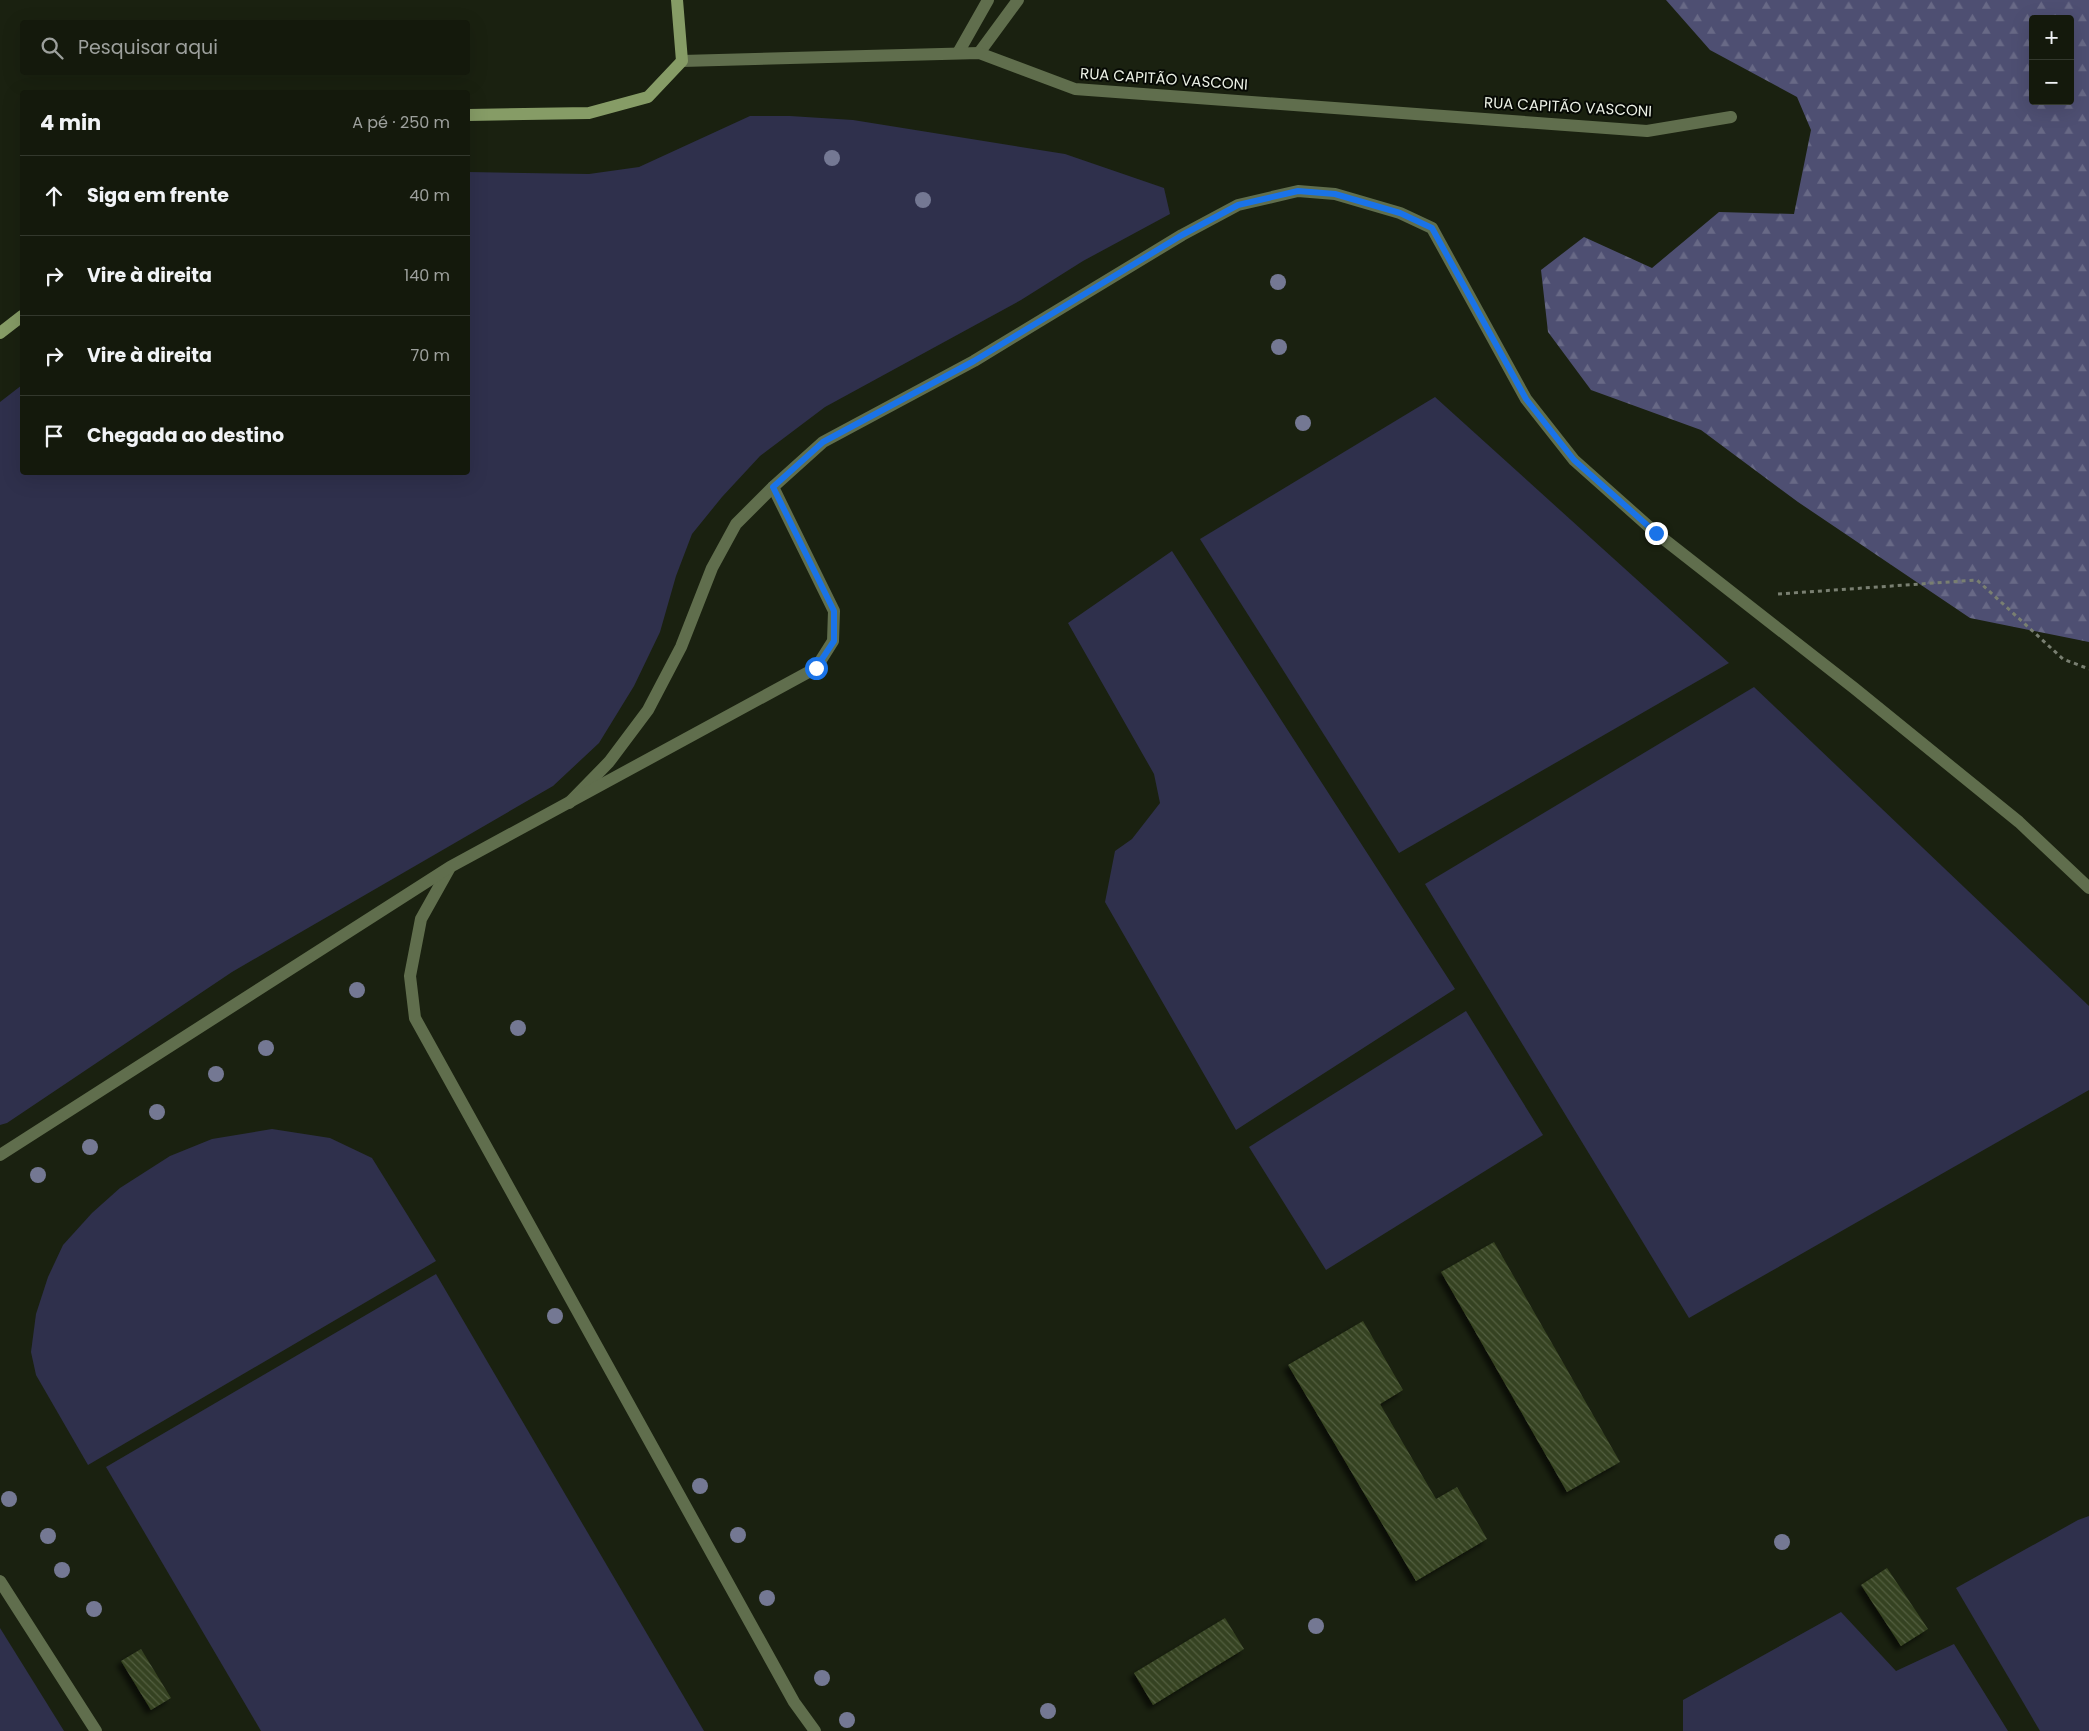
<!DOCTYPE html>
<html lang="pt">
<head>
<meta charset="utf-8">
<style>
  :root { --surface:#14190c; --page:#1d2215; --text:#f1f3f6; --muted:#9da09d; --line:#33382d }
  body { margin:0; font-family:Poppins,sans-serif; background:var(--page); color:var(--text) }
  .controls { position:absolute; right:15px; top:15px; display:grid; overflow:hidden; border-radius:5px; box-shadow:0 5px 20px #0002 }
  .controls button { width:45px; height:45px; display:grid; place-items:center; padding:0; border:0; border-bottom:1px solid var(--line); background:var(--surface); color:var(--text); font:25px sans-serif }
  .stop { position:absolute; width:15px; height:15px; margin:-11px; border:4px solid #1a73e8; border-radius:50%; background:#fff }
  .stop.end { background:#1a73e8; border-color:#fff; box-shadow:0 1px 5px #0008 }
  .list { margin:0; padding:0; list-style:none }
  h2 { display:flex; justify-content:space-between; align-items:center; height:65px; margin:0; padding:0 20px; font-size:21px }
  h2 small { font-size:16px; font-weight:400; color:var(--muted) }
  .list li { display:grid; grid-template-columns:32px 1fr auto; gap:15px; align-items:center; box-sizing:border-box; height:80px; padding:0 20px; border-top:1px solid var(--line) }
  .list b { display:block; font-size:19px; white-space:nowrap }
  .list em { font-size:16px; font-style:normal; color:var(--muted) }
  .icon { flex:none; width:28px; height:28px; fill:none; stroke:currentColor; stroke-width:2; stroke-linecap:round; stroke-linejoin:round }
  .map { position:relative; flex:none; width:2089px; height:1731px; overflow:hidden }
  .search { position:absolute; background:var(--surface); box-shadow:0 5px 20px #0002; left:20px; top:20px; width:450px; height:55px; display:flex; align-items:center; gap:12px; box-sizing:border-box; padding:0 18px; border-radius:5px; color:var(--muted); font-size:19px }
  .panel { position:absolute; background:var(--surface); box-shadow:0 5px 20px #0002; left:20px; top:90px; width:450px; height:385px; border-radius:5px }
  .map>svg:first-child { display:block }
  .green { fill:#2f304c }
  .forest { fill:url(#forest-firs); fill-rule:evenodd }
  .building { fill:url(#building-back-hatch); filter:url(#shadow) }
  .lines { fill:none; stroke-linecap:round; stroke-linejoin:round }
  .path { stroke:#797f71; stroke-width:3; stroke-dasharray:4 4; stroke-linecap:butt }
  .lane { stroke:#606e4d; stroke-width:12 }
  .street { stroke:#606e4d; stroke-width:12 }
  .secondary { stroke:#869c66; stroke-width:12 }
  .tree { fill:#747893 }
  .route { stroke:#1a73e8; stroke-width:6 }
  .labels { text-anchor:middle; stroke-width:4; stroke-linejoin:round; paint-order:stroke }
  .street-label { font-size:15px; fill:#ecf1e6; stroke:#060904 }
</style>
</head>
<body>
<div class="map">
<svg width="2089" height="1731" viewBox="0 0 2089 1731">
  <defs>
    <pattern id="forest-firs" width="22" height="20" patternUnits="userSpaceOnUse" patternTransform="scale(1.25)"><rect width="22" height="20" fill="#4e4f72"/><path d="M5 1l3.5 6h-7zM16 11l3.5 6h-7z" fill="#686986"/></pattern>
    <pattern id="building-back-hatch" width="6" height="6" patternUnits="userSpaceOnUse" patternTransform="scale(1.25)"><rect width="6" height="6" fill="#364321"/><path d="M-1 5l2 2M0 0l6 6M5-1l2 2" fill="none" stroke="#535f41"/></pattern>
    <filter id="shadow"><feDropShadow dx="-4.5" dy="4.5" stdDeviation="2.5" flood-color="#0009"/></filter>
  </defs>
  <rect width="100%" height="100%" fill="#1a2110"/>
  <g class="green">
    <path d="M750,116h40l63,4 212,34 99,34 6,26 -87,47 -62,39 -196,107 -65,49 -38,41 -30,37 -16,42 -16,56 -26,54 -35,57 -46,43 -321,186 -225,151 -7,2v-723l22,-17v87h446v-300l121,2 50,-7z"/>
    <path d="M1435,397l294,266 -330,190 -199,-314z"/>
    <path d="M1172,551l283,438 -219,141 -131,-228 10,-51 17,-12 28,-36 -6,-29 -86,-151z"/>
    <path d="M1754,687l335,319v84l-400,228 -264,-434z"/>
    <path d="M1466,1011l77,124 -217,135 -77,-123z"/>
    <path d="M272,1129l58,9 42,20 64,103 -348,204 -52,-90 -5,-23 5,-38 12,-37 15,-32 29,-32 28,-25 50,-32 42,-17z"/>
    <path d="M436,1274l268,457h-443l-155,-264z"/>
    <path d="M2089,1516v215h-49l-84,-143 122,-68z"/>
    <path d="M1841,1612l55,59 58,-27 54,87h-325v-31z"/>
    <path d="M0,1628l64,103h-64z"/>
  </g>
  <path class="forest" d="M1666,0h423v642l-119,-24 -172,-116 -97,-72 -110,-40 -43,-58 -7,-62 43,-33 68,31 67,-56 75,2 17,-84 -14,-33 -87,-47zM2033,19h37v82h-37z"/>
  <g class="building">
    <path d="M1494,1242l126,220 -53,30 -126,-220z"/>
    <path d="M1363,1321l40,69 -23,14 56,95 21,-12 30,52 -71,42 -128,-216z"/>
    <path d="M1887,1568l41,61 -27,17 -40,-61z"/>
    <path d="M1225,1618l19,31 -91,56 -19,-32z"/>
    <path d="M141,1649l30,49 -20,12 -30,-49z"/>
  </g>
  <g class="lines">
    <path class="path" d="M1778,594l199,-14 86,79 26,10"/>
    <g class="lane">
      <path d="M569,803l40,-41 39,-52 33,-63 31,-79 24,-44 37,-37 50,-45 151,-81 208,-126 56,-30 60,-14 37,3 65,19 32,15 94,171 48,61 82,73 198,155 165,134 70,66"/>
      <path d="M449,869l-28,50 -11,57 5,42 379,684 21,29"/>
      <path d="M0,1155l450,-288 366,-199 17,-27 1,-30 -61,-124"/>
      <path d="M0,1581l96,150"/>
    </g>
    <g class="street">
      <path d="M958,53l30,-53"/>
      <path d="M979,53l39,-53"/>
      <path d="M682,61l297,-8 96,36 572,42 84,-14"/>
    </g>
    <g class="secondary">
      <path d="M468,115l121,-2 59,-16 34,-36 -5,-61"/>
      <path d="M0,333l22,-17"/>
    </g>
  </g>
  <g class="tree">
    <circle cx="832" cy="158" r="8"/>
    <circle cx="923" cy="200" r="8"/>
    <circle cx="1278" cy="282" r="8"/>
    <circle cx="1279" cy="347" r="8"/>
    <circle cx="1303" cy="423" r="8"/>
    <circle cx="357" cy="990" r="8"/>
    <circle cx="518" cy="1028" r="8"/>
    <circle cx="266" cy="1048" r="8"/>
    <circle cx="216" cy="1074" r="8"/>
    <circle cx="157" cy="1112" r="8"/>
    <circle cx="90" cy="1147" r="8"/>
    <circle cx="38" cy="1175" r="8"/>
    <circle cx="555" cy="1316" r="8"/>
    <circle cx="700" cy="1486" r="8"/>
    <circle cx="9" cy="1499" r="8"/>
    <circle cx="738" cy="1535" r="8"/>
    <circle cx="48" cy="1536" r="8"/>
    <circle cx="1782" cy="1542" r="8"/>
    <circle cx="62" cy="1570" r="8"/>
    <circle cx="767" cy="1598" r="8"/>
    <circle cx="94" cy="1609" r="8"/>
    <circle cx="1316" cy="1626" r="8"/>
    <circle cx="822" cy="1678" r="8"/>
    <circle cx="1048" cy="1711" r="8"/>
    <circle cx="847" cy="1720" r="8"/>
  </g>
  <g class="lines">
    <path class="route" d="M816,668l18,-27v-30l-61,-124 50,-45 151,-81 208,-126 56,-30 60,-14 37,3 65,19 32,15 94,171 48,61 82,73"/>
  </g>
  <g class="labels">
    <g class="street-label">
      <text transform="translate(1164 79) rotate(4)" y="5">RUA CAPITÃO VASCONI</text>
      <text transform="translate(1568 107) rotate(3)" y="5">RUA CAPITÃO VASCONI</text>
    </g>
  </g>
</svg>
<div class="controls">
<button>+</button>
<button>−</button>
</div>
<div class="stop" style="left:816px;top:668px"></div>
<div class="stop end" style="left:1656px;top:533px"></div>
<div class="search"><svg class="icon" aria-label="search" viewBox="0 0 24 24"><circle cx="10" cy="10" r="6"/><path d="M15 15l6 6"/></svg>Pesquisar aqui</div>
<section class="panel">
<h2>4 min<small>A pé · 250 m</small></h2>
<ul class="list">
<li><svg class="icon" aria-label="ahead" viewBox="0 0 24 24"><path d="M12 20V5M6 11l6-6 6 6"/></svg><div><b>Siga em frente</b></div><em>40 m</em></li>
<li><svg class="icon" aria-label="right" viewBox="0 0 24 24"><path d="M7 20v-9h11M14 6l5 5-5 5"/></svg><div><b>Vire à direita</b></div><em>140 m</em></li>
<li><svg class="icon" aria-label="right" viewBox="0 0 24 24"><path d="M7 20v-9h11M14 6l5 5-5 5"/></svg><div><b>Vire à direita</b></div><em>70 m</em></li>
<li><svg class="icon" aria-label="arrive" viewBox="0 0 24 24"><path d="M6 21V4h12l-3 4 3 4H6"/></svg><div><b>Chegada ao destino</b></div></li>
</ul>
</section>
</div>
</body>
</html>
